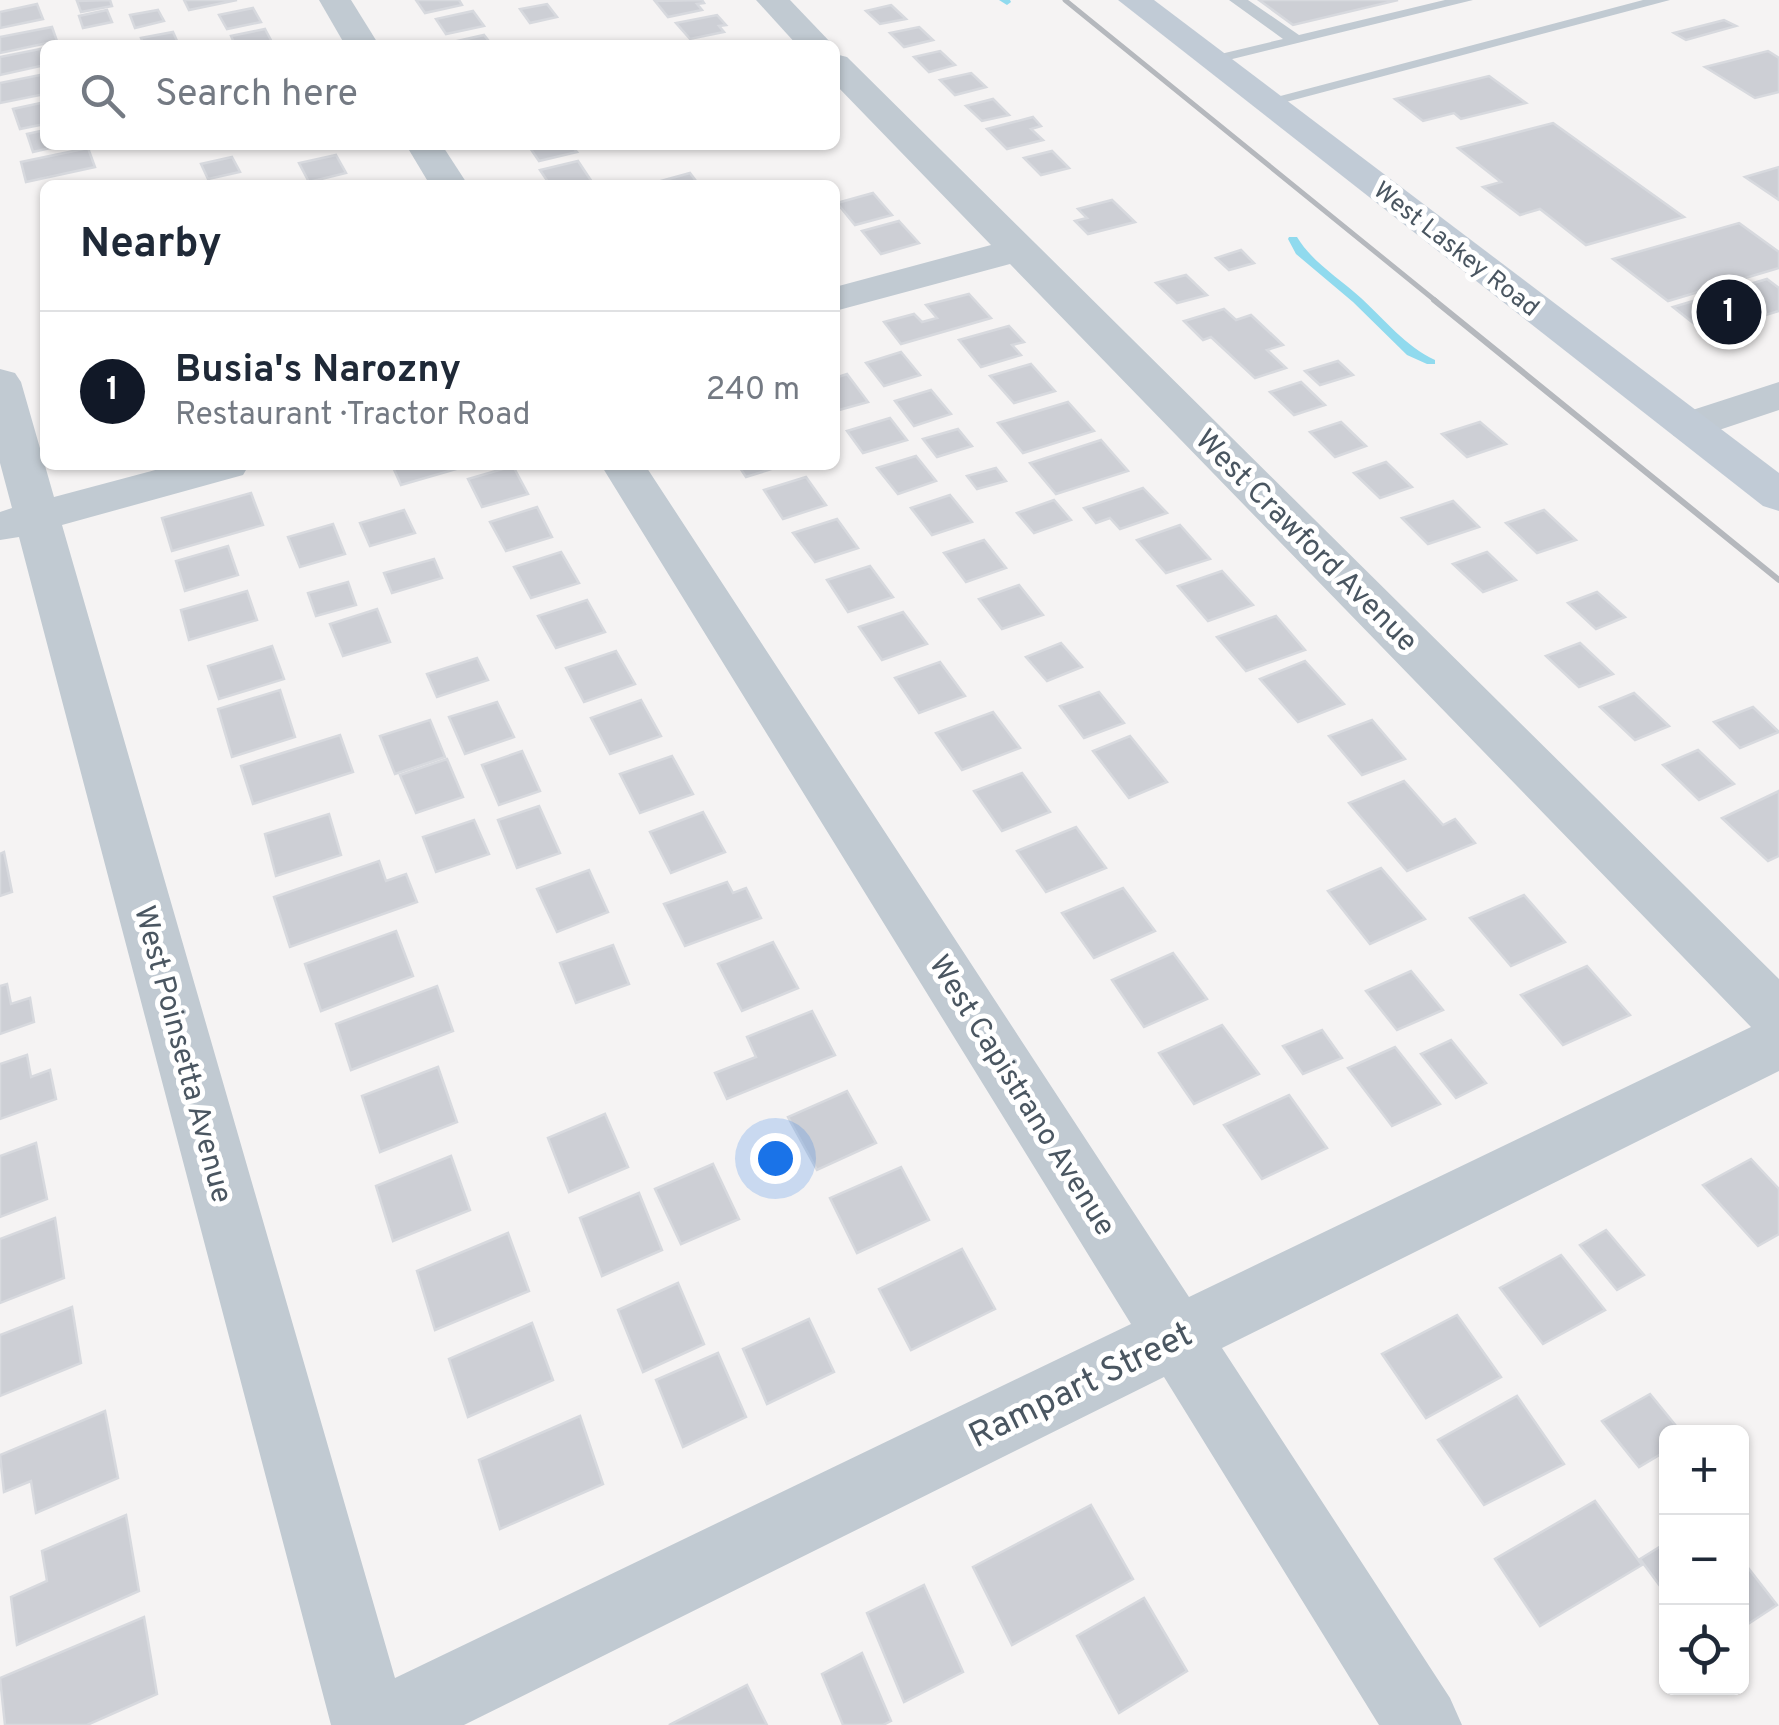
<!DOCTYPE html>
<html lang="en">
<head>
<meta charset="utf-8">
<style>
  :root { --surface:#fff; --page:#f2f2f3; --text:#1f2937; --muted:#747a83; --line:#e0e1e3; --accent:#111827 }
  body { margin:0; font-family:Overpass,sans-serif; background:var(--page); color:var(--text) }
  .controls { position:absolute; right:30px; bottom:30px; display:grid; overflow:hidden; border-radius:15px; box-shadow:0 2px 8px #0004 }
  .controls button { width:90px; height:90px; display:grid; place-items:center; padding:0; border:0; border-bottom:2px solid var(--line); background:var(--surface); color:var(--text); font:50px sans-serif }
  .you { position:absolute; left:775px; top:1158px; width:35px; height:35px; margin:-25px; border:8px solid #fff; border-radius:50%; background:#1a73e8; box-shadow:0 0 0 15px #1a73e833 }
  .badge { display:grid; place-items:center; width:65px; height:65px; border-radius:50%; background:var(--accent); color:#fff; font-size:32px; font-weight:700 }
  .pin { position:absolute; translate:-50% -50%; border:5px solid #fff; box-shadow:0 2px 10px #0006 }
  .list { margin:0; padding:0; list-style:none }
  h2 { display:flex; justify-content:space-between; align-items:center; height:130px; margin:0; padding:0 40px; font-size:42px }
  h2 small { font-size:32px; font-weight:400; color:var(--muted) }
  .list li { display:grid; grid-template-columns:65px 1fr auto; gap:30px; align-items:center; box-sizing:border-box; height:160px; padding:0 40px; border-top:2px solid var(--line) }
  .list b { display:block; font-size:38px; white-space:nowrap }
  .list p { margin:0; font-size:32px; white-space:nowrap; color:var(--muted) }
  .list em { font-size:32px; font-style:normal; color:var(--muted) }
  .icon { flex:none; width:55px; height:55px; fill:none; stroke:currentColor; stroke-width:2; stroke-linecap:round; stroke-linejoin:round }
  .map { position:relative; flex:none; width:1779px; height:1725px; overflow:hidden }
  .search { position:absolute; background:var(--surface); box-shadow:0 2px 8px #0004; left:40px; top:40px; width:800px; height:110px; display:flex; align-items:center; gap:25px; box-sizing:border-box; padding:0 35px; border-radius:15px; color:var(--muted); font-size:38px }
  .panel { position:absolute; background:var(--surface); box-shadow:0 2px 8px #0004; left:40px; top:180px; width:800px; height:290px; border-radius:15px }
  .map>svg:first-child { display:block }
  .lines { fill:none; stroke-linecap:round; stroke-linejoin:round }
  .stream { fill:#90daee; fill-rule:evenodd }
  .building { fill:#cdcfd5; stroke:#d7d9de; stroke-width:2.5 }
  .lane { fill:#c1cad2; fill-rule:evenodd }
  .street { fill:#c1cad2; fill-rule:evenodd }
  .secondary { fill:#c1cbd6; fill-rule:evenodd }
  .rail-far1 { stroke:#b5b8bd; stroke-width:5 }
  .rail { stroke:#b5b8bd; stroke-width:6 }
  .labels { text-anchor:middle; stroke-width:10; stroke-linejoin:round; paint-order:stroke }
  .far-street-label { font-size:25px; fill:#4a5661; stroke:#fff }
  .street-label { font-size:30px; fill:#4a5661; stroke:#fff }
  .near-street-label { font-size:35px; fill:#4a5661; stroke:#fff }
</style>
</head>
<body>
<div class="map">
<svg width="1779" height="1725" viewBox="0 0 1779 1725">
  <rect width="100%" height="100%" fill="#f5f3f3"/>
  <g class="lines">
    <g class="stream">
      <path d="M999,0h11l1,2 -4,3z"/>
      <path d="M1289,237h8c15,25 42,41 64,61 24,22 44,48 74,62v4h-8l-20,-9 -54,-53 -57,-48 -8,-15z"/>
    </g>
  </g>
  <g class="building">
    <path d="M110,0l2,6 -31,6 -4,-11z"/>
    <path d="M184,0h53l-48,10z"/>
    <path d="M416,0h43l3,5 -37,8z"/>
    <path d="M702,0l2,3 -7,1 5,6 -34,7 -13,-16z"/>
    <path d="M1259,0h139l-105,25z"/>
    <path d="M37,4l6,15 -43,9v-16z"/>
    <path d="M547,4l10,13 -27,6 -10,-14z"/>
    <path d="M891,5l15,14 -26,5 -14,-13z"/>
    <path d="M253,8l8,14 -34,7 -8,-14z"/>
    <path d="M107,10l5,12 -29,6 -4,-12z"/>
    <path d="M158,10l6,11 -29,7 -5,-13z"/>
    <path d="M473,11l11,15 -38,8 -10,-15z"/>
    <path d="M717,15l9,10 -7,1 5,6 -34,7 -14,-16z"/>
    <path d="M1724,20l12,6 -50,14 -12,-7z"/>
    <path d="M52,27l5,14 -57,12v-16z"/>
    <path d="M919,27l14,13 -29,7 -14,-14z"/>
    <path d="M265,29l8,15 -38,1 -4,-9z"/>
    <path d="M173,32l5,11 -34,2 -3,-7z"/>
    <path d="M484,35l8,10 -48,-1z"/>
    <path d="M45,48v17l-45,10v-18z"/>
    <path d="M940,51l15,14 -26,7 -15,-15z"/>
    <path d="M1768,51l11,7v34l-24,6 -50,-31z"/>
    <path d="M971,73l15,14 -31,8 -15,-15z"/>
    <path d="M45,74v20l-45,9v-20z"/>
    <path d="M1489,76l37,27 -65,16 -7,-6 -31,8 -28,-22z"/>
    <path d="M993,99l16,16 -27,6 -16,-15z"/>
    <path d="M45,102v22l-25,5 -7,-20z"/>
    <path d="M1033,117l8,9 -10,3 12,11 -36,9 -20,-20z"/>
    <path d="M1553,123l131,94 -98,28 -46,-36 -20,6 -37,-28 18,-5 -43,-34z"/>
    <path d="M45,130v15h18l-30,7 -6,-18z"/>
    <path d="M528,145h43l6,7 -38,9z"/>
    <path d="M88,148l7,19 -69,15 -5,-20z"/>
    <path d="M1052,151l17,17 -28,7 -17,-17z"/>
    <path d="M336,155l10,18 -37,9 -10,-19z"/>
    <path d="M232,157l8,15 -32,7 -7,-15z"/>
    <path d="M578,161l14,21 -42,3 -10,-15z"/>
    <path d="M1779,167v33l-34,-23z"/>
    <path d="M690,173l9,12 -49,-1z"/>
    <path d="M873,193l19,22 -37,10 -18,-22z"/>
    <path d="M1112,200l23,22 -47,12 -13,-13 12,-3 -9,-9z"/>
    <path d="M899,221l20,22 -38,11 -19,-23z"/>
    <path d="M1739,223l40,29v16l-111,33 -55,-42z"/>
    <path d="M1241,250l13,13 -25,7 -13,-12z"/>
    <path d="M1186,275l21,20 -30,8 -21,-20z"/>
    <path d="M1767,279l12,9v23l-73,22 -33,-26z"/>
    <path d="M969,294l22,24 -90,26 -17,-22 30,-8 8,8 15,-4 -11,-13z"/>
    <path d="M1224,309l12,11 15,-5 32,30 -16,5 19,18 -31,10 -44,-41 -8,3 -19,-19z"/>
    <path d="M1009,326l15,16 -12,3 9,10 -40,12 -22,-27z"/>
    <path d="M901,352l19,23 -36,11 -18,-23z"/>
    <path d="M1338,361l15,14 -33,10 -15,-14z"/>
    <path d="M1031,364l24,27 -41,12 -24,-27z"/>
    <path d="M847,374l21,28 -29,8 -4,-6v-26z"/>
    <path d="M1301,382l24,23 -31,10 -24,-23z"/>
    <path d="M931,390l20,24 -37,12 -19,-25z"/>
    <path d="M1068,402l26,29 -71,22 -25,-30z"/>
    <path d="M890,418l17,22 -44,13 -16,-22z"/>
    <path d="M1341,422l25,24 -31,11 -25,-25z"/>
    <path d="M1480,422l26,22 -39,13 -25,-23z"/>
    <path d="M958,429l14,17 -35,11 -14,-18z"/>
    <path d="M1101,440l27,31 -72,23 -26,-31z"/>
    <path d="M916,456l20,25 -38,13 -21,-26z"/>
    <path d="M1386,462l26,25 -32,11 -26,-25z"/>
    <path d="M392,465h78l-69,20z"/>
    <path d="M738,465h46l-38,12z"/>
    <path d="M513,466l15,28 -46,13 -14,-28z"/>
    <path d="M996,468l10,13 -29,8 -10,-13z"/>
    <path d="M806,477l20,28 -43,14 -19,-29z"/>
    <path d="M1143,488l24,25 -47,16 -10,-11 -14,5 -12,-15z"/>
    <path d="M251,493l12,32 -91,26 -10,-33z"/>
    <path d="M950,495l22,27 -40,13 -21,-27z"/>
    <path d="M1054,500l17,20 -37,13 -17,-20z"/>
    <path d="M1453,501l26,26 -51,17 -26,-26z"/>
    <path d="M537,507l15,30 -46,14 -16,-29z"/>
    <path d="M404,510l11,23 -45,13 -10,-23z"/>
    <path d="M1544,510l32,30 -39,13 -31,-30z"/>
    <path d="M837,519l21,29 -43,14 -22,-29z"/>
    <path d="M333,524l12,30 -45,13 -12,-30z"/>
    <path d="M1180,525l30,34 -44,14 -29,-33z"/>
    <path d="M984,540l22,28 -40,14 -22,-29z"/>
    <path d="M228,546l10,29 -53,16 -9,-30z"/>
    <path d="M561,552l18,31 -48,15 -17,-31z"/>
    <path d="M1487,552l29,28 -33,12 -30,-28z"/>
    <path d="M434,559l8,19 -50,15 -8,-20z"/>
    <path d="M870,566l23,31 -45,15 -21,-32z"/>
    <path d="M1222,571l31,34 -45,16 -30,-35z"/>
    <path d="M348,582l8,23 -40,11 -8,-23z"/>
    <path d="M1019,585l24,30 -41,14 -23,-30z"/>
    <path d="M247,591l10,29 -68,20 -8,-30z"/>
    <path d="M1597,592l28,25 -29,12 -28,-26z"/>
    <path d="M587,600l18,32 -49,16 -18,-32z"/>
    <path d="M377,609l13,33 -47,14 -13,-32z"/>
    <path d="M903,612l24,32 -45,16 -23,-33z"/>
    <path d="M1276,616l29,34 -59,21 -29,-34z"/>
    <path d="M1061,643l21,24 -35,14 -21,-24z"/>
    <path d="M1580,643l33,31 -34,13 -33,-31z"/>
    <path d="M272,646l12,33 -65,20 -11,-33z"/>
    <path d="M616,651l19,33 -51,18 -18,-34z"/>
    <path d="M477,658l11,22 -51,17 -10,-23z"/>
    <path d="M1305,661l39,43 -46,18 -38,-43z"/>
    <path d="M940,662l25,34 -46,17 -24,-35z"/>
    <path d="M280,690l15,47 -63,20 -14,-48z"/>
    <path d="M1099,692l25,31 -40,15 -24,-32z"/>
    <path d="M1634,693l35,33 -34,14 -35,-33z"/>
    <path d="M641,700l20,36 -51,18 -19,-36z"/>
    <path d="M497,702l17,35 -49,17 -16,-37z"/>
    <path d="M1753,707l26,25 -39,16 -26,-26z"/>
    <path d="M993,712l27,36 -58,22 -26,-37z"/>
    <path d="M430,720l15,37 -50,17 -15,-38z"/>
    <path d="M1372,720l33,39 -43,16 -33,-39z"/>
    <path d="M340,735l13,37 -100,32 -12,-38z"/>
    <path d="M1130,736l37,46 -38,16 -36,-47z"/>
    <path d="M1698,750l36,34 -35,16 -36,-35z"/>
    <path d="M522,751l18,40 -41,14 -17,-40z"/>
    <path d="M672,756l21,38 -53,19 -20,-39z"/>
    <path d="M447,759l16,38 -47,16 -16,-38z"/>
    <path d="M1022,773l28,39 -48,19 -28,-40z"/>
    <path d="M1404,781l39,44 12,-6 20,24 -68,28 -58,-68z"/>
    <path d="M1779,791v65l-11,5 -46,-43z"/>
    <path d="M539,806l21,47 -43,15 -19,-48z"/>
    <path d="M703,812l22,40 -54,21 -21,-41z"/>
    <path d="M329,814l12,41 -65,21 -11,-42z"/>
    <path d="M474,820l15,34 -53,18 -13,-35z"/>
    <path d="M1076,827l30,41 -60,24 -29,-41z"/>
    <path d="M4,852l8,40 -12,4v-42z"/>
    <path d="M379,861l7,20 20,-7 11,28 -127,45 -16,-50z"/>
    <path d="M1381,868l44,51 -55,25 -42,-53z"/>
    <path d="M589,870l19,42 -51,20 -20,-43z"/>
    <path d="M727,882l6,11 13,-5 15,30 -76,28 -21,-42z"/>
    <path d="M1123,888l32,43 -61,27 -32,-45z"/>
    <path d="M1524,895l41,47 -54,24 -41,-48z"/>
    <path d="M396,931l17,45 -92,35 -16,-47z"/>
    <path d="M773,942l25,46 -56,23 -24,-47z"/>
    <path d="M613,945l16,39 -53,19 -16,-40z"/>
    <path d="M1173,953l34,46 -63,28 -32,-47z"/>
    <path d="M1587,966l43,49 -67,30 -42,-50z"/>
    <path d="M1411,971l32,39 -46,20 -31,-39z"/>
    <path d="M7,984l4,20 19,-6 4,24 -34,12v-48z"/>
    <path d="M437,986l16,45 -102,39 -15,-46z"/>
    <path d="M812,1011l23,44 -108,44 -12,-26 41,-16 -9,-20z"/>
    <path d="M1222,1025l37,49 -65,30 -35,-51z"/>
    <path d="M1322,1030l20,28 -39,16 -20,-28z"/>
    <path d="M1451,1040l35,43 -30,15 -35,-44z"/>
    <path d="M1395,1047l45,57 -48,22 -44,-58z"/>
    <path d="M27,1055l4,22 19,-7 6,29 -56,20v-55z"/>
    <path d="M438,1067l19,55 -77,30 -18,-56z"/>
    <path d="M847,1091l29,52 -59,27 -29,-53z"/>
    <path d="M1289,1095l38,53 -65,31 -38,-54z"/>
    <path d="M605,1114l23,53 -59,25 -21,-54z"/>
    <path d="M36,1143l11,56 -47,18v-61z"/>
    <path d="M451,1156l19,54 -77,31 -17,-55z"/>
    <path d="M1751,1159l28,30v45l-21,12 -55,-61z"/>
    <path d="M713,1164l26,55 -58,25 -26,-55z"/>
    <path d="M901,1167l28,53 -72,33 -27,-55z"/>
    <path d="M639,1193l23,57 -60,26 -22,-58z"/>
    <path d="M55,1218l9,60 -64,25v-64z"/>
    <path d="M1606,1230l38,45 -27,15 -37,-45z"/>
    <path d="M508,1233l21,58 -94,39 -18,-59z"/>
    <path d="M962,1249l33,60 -84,41 -32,-61z"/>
    <path d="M1561,1255l44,55 -62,34 -43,-56z"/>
    <path d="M678,1283l26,61 -61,28 -25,-62z"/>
    <path d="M72,1307l9,56 -81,33v-61z"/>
    <path d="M1457,1315l44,62 -75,41 -44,-64z"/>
    <path d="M809,1319l25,53 -67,32 -24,-55z"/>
    <path d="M532,1323l21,57 -85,37 -19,-58z"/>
    <path d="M718,1353l28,64 -63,30 -27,-67z"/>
    <path d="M1650,1394l31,38h-15v19l-27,16 -37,-46z"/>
    <path d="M1517,1396l47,68 -80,41 -46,-65z"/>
    <path d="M105,1411l13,67 -82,35 -5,-32 -27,11 -4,-37z"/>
    <path d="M580,1416l23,68 -103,45 -21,-69z"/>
    <path d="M1595,1501l47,64 -102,61 -45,-67z"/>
    <path d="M1091,1505l42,74 -121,66 -39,-78z"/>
    <path d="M126,1515l13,76 -122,54 -6,-48 36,-16 -5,-30z"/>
    <path d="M1666,1543v51l-26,-35z"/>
    <path d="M1742,1560l35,45 -35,23z"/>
    <path d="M924,1585l39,87 -59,30 -37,-89z"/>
    <path d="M1144,1598l43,73 -68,42 -42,-77z"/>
    <path d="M144,1617l13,77 -70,31h-82l-5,-47z"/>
    <path d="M862,1653l29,68 -8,4h-40l-21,-51z"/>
    <path d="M747,1685l20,40h-98z"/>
  </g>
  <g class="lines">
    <g class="lane">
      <path d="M1229,0h19l51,35 146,-35h28l-265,65v-8l75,-18z"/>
      <path d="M1643,0h27l-403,107 -9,-5z"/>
    </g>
    <g class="street">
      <path d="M319,0h32l28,45h-34z"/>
      <path d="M756,0h34l43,45h-36z"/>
      <path d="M835,54l12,3 932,922v92l-557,277 228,350 12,27h-83l-215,-348 -700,348h-133l-312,-1188 -19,3v-28l12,-4 -12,-45v-94l15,4 6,9 33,115 120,-32h75l-6,10 -181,50 333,1153 736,-354 -530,-859h44l544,832 562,-270 -741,-763 -175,47v-24l156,-42 -156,-161z"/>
      <path d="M406,145h36l26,40h-38z"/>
      <path d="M1779,382v28l-90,30 -15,-4 -7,-10 7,-10z"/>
    </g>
    <path class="secondary" d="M1118,0h36l625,473v38l-16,-5z"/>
    <path class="rail-far1" d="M1065,0l372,302"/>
    <path class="rail" d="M1434,300l345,280"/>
  </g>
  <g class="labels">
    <g class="far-street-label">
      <text transform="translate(1457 248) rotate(38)" y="9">West Laskey Road</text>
    </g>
    <g class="street-label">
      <text transform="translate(1307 540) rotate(45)" y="10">West Crawford Avenue</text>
      <text transform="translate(184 1054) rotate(75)" y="10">West Poinsetta Avenue</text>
      <text transform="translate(1023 1095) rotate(58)" y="10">West Capistrano Avenue</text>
    </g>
    <g class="near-street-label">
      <text transform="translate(1080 1384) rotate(-26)" y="12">Rampart Street</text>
    </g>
  </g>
</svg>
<div class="controls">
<button>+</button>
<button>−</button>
<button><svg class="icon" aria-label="locate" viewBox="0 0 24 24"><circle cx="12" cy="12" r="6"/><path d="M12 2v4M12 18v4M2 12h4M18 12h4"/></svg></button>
</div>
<div class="you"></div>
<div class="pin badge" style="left:1729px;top:312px">1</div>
<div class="search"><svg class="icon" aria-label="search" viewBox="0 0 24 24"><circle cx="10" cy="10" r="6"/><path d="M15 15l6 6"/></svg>Search here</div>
<section class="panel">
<h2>Nearby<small></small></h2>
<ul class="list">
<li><span class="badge">1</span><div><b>Busia's Narozny</b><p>Restaurant · Tractor Road</p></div><em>240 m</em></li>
</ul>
</section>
</div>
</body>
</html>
